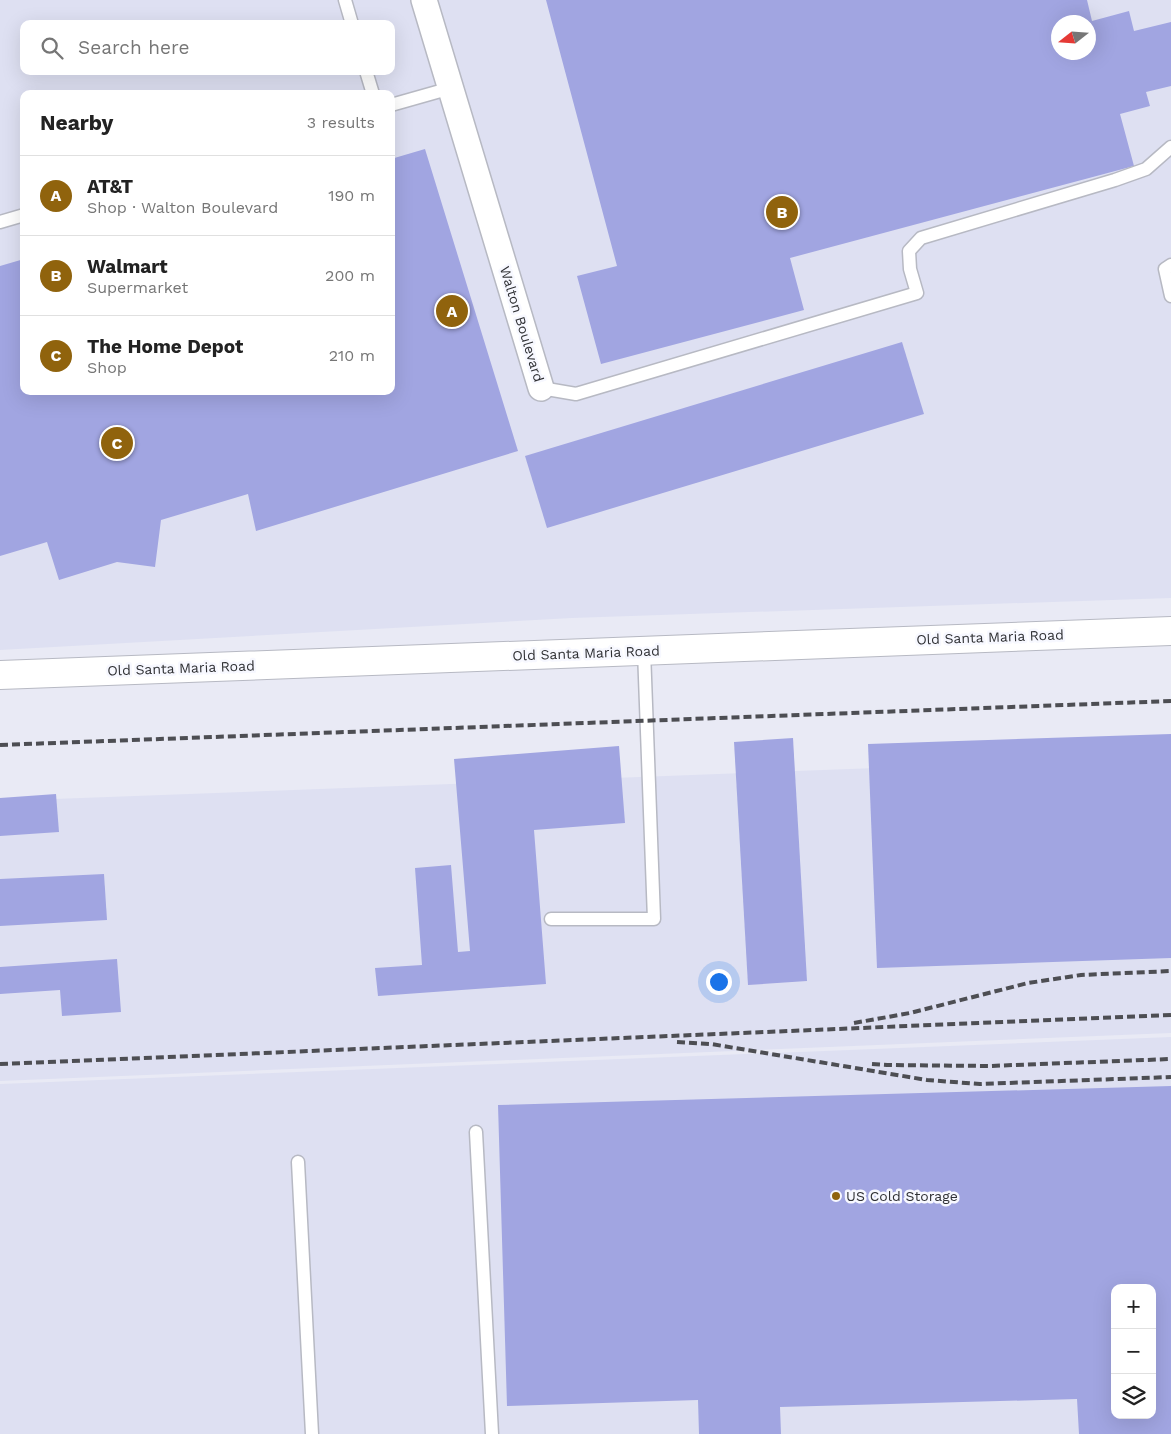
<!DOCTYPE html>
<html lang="en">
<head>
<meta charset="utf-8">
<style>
  :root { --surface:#fff; --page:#f6f6f6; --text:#222; --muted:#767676; --line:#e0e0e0; --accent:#90630d }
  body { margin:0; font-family:"Work Sans",sans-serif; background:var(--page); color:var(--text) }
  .controls { position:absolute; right:15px; bottom:15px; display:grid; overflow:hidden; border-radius:10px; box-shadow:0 5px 20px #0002 }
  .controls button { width:45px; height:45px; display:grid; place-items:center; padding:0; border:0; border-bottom:1px solid var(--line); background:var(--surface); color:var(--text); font:25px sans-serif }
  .compass { position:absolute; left:1051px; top:15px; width:45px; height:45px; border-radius:50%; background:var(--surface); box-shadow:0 5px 20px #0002; rotate:253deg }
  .you { position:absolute; left:718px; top:981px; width:18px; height:18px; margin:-12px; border:4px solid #fff; border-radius:50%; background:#1a73e8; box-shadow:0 0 0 8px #1a73e833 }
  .badge { display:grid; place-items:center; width:32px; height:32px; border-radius:50%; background:var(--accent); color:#fff; font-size:16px; font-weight:700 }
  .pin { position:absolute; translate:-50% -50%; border:2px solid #fff; box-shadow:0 1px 5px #0006 }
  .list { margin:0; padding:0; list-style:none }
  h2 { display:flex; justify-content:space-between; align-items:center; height:65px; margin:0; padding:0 20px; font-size:21px }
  h2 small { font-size:16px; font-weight:400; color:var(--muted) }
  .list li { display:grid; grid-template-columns:32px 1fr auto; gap:15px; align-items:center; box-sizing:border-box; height:80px; padding:0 20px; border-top:1px solid var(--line) }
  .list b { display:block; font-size:19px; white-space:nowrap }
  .list p { margin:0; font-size:16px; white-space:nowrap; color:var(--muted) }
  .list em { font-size:16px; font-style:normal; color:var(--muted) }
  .icon { flex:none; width:28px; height:28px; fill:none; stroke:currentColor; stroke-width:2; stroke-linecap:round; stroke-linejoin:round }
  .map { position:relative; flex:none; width:1171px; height:1434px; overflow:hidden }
  .search { position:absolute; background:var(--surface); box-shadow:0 5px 20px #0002; left:20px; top:20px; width:375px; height:55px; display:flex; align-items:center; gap:12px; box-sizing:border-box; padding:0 18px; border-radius:10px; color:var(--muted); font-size:19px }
  .panel { position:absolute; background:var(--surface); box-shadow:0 5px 20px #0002; left:20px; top:90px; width:375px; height:305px; border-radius:10px }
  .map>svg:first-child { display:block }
  .built { fill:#dee0f2; fill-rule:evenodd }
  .building { fill:#a1a5e1; fill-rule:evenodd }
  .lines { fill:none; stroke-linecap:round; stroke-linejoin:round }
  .service-casing { stroke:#b7b9c3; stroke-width:15 }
  .minor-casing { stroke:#b7b9c3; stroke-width:28 }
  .secondary-casing { stroke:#b7b9c3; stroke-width:30 }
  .service { stroke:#fff; stroke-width:12 }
  .minor { stroke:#fff; stroke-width:25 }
  .secondary { stroke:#fff; stroke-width:28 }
  .rail { stroke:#4d4e53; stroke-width:4; stroke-dasharray:8 4; stroke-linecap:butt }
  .poi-dot { fill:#90630d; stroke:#f7f8ff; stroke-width:2 }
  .labels { text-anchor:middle; stroke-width:5; stroke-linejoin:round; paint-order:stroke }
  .street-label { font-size:14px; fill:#2f3034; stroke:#f7f8ff }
  .poi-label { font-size:14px; fill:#2f3034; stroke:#f7f8ff; text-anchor:start }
</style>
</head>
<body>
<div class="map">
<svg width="1171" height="1434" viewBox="0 0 1171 1434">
  <rect width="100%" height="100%" fill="#e9eaf5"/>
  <g class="built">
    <path d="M0,0h1171v598l-599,20 -572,32zM1058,22h30v30h-30zM24,24h367v47h-367zM24,94h367v297h-367z"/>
    <path d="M1171,757v276l-1171,48v-280z"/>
    <path d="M1171,1037v397h-1171v-350zM1115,1288h37v127h-37z"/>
  </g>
  <g class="building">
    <path d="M546,0h541l5,21 37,-10 5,20 37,-9v64l-25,6 4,14 -30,8 14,52 -344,92 14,52 -203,54 -24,-88 40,-10zM1058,22h30v30h-30z"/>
    <path d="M425,149l93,302 -262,80 -8,-37 -87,26 -6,47 -38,-5 -58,18 -12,-38 -47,14v-290l24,-7v132h367v-232z"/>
    <path d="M902,342l22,72 -377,114 -22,-72z"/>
    <path d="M1171,734v224l-294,10 -9,-224z"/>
    <path d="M793,738l14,243 -59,4 -14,-243z"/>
    <path d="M619,746l6,77 -91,7 12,154 -168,12 -3,-28 47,-3 -7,-97 36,-3 7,87 12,-1 -16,-192z"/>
    <path d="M56,794l3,38 -59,4v-38z"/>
    <path d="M104,874l3,46 -107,6v-47z"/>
    <path d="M117,959l4,53 -59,4 -2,-26 -60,4v-27z"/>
    <path d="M1171,1086v348h-92l-2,-35 -297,8 1,27h-82l-1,-34 -191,6 -9,-301zM1115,1288h37v127h-37z"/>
  </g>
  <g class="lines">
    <g class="service-casing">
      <g id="service">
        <path d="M345,0l7,24"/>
        <path d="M366,71l7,23"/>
        <path d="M391,105l60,-17"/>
        <path d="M0,222l24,-7"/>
        <path d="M1171,265l-6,4 6,27"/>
        <path d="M541,388l35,6 341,-101 -7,-24 -1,-18 12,-13 194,-58 31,-11 25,-22"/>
        <path d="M551,919h103l-10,-268"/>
        <path d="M476,1132l16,302"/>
        <path d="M298,1162l14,272"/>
      </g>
    </g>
    <g class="minor-casing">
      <path id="minor" d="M424,0l117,388"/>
    </g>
    <g class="secondary-casing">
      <path id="secondary" d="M0,675l1171,-44"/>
    </g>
    <use href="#service" class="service"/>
    <use href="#minor" class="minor"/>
    <use href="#secondary" class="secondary"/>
    <g class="rail">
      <path d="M0,745l1171,-44"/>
      <path d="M854,1023l56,-10 118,-30 53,-8 90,-4"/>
      <path d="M677,1042l34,2 216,36 53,4 191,-7"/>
      <path d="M0,1064l1171,-49"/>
      <path d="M872,1064l15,1 102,1 182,-7"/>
    </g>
  </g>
  <circle class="poi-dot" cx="836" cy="1196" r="5"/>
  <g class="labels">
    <g class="street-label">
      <text transform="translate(522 324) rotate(73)" y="5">Walton Boulevard</text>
      <text transform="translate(990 637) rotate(-2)" y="5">Old Santa Maria Road</text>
      <text transform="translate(586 653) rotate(-2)" y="5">Old Santa Maria Road</text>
      <text transform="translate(181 668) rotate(-2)" y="5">Old Santa Maria Road</text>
    </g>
    <g class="poi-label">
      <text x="846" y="1201">US Cold Storage</text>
    </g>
  </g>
</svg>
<div class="controls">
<button>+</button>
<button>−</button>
<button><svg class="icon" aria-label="layers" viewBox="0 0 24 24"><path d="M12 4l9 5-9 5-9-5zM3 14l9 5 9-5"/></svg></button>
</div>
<svg class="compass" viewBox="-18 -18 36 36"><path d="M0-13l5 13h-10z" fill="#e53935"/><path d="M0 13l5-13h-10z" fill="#767676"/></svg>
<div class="you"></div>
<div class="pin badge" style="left:452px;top:311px">A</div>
<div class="pin badge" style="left:782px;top:212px">B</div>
<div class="pin badge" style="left:117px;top:443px">C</div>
<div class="search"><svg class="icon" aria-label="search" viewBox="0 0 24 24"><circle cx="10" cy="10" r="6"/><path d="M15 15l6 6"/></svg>Search here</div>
<section class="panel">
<h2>Nearby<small>3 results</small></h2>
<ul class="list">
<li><span class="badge">A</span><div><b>AT&amp;T</b><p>Shop · Walton Boulevard</p></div><em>190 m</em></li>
<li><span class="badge">B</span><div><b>Walmart</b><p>Supermarket</p></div><em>200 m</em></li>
<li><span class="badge">C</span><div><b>The Home Depot</b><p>Shop</p></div><em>210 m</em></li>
</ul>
</section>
</div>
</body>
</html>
